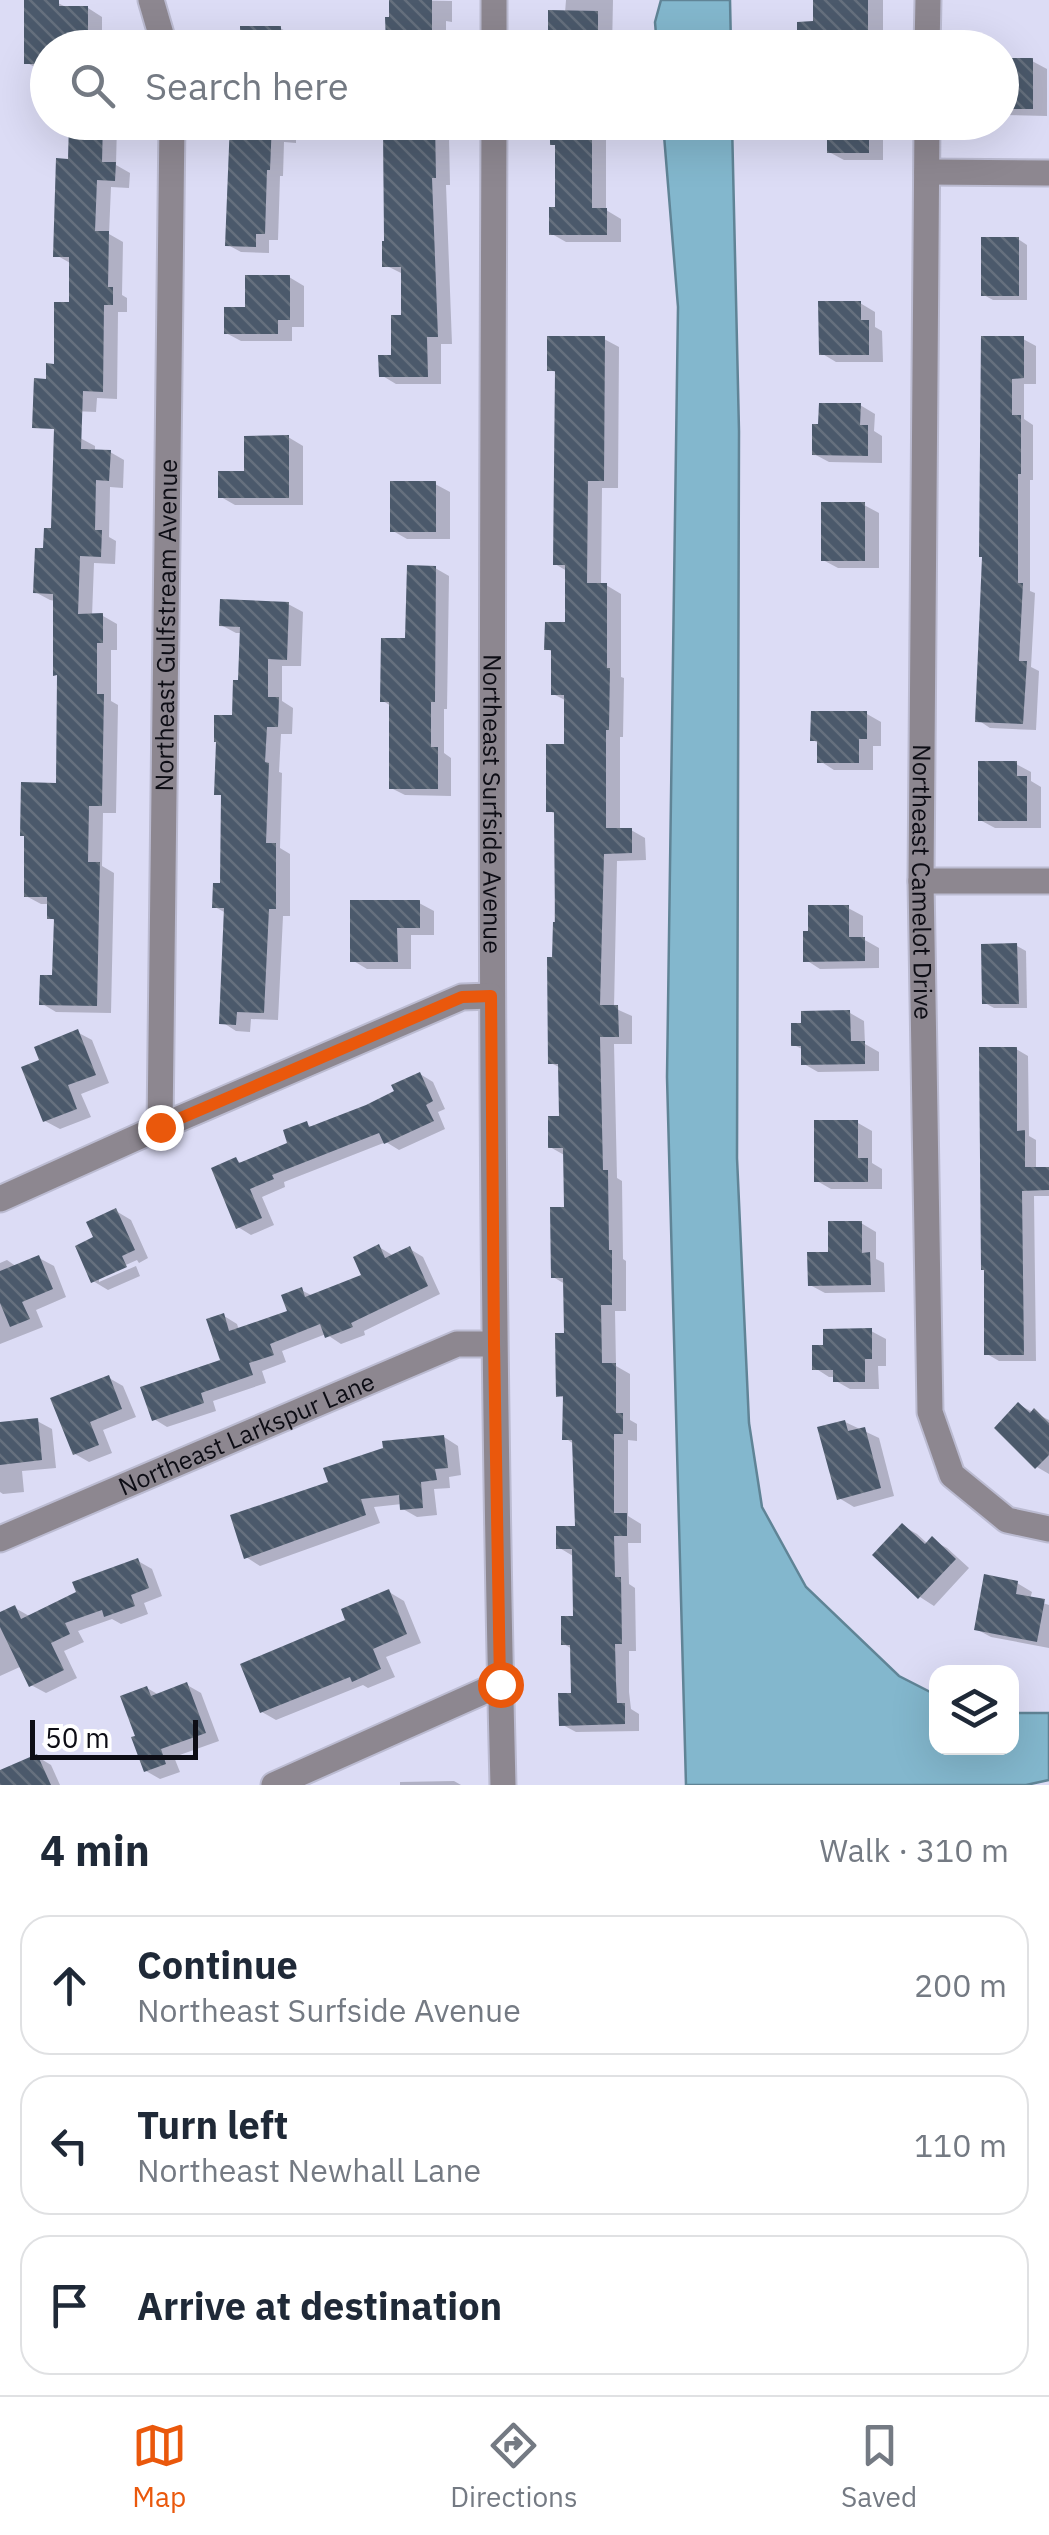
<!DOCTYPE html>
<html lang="en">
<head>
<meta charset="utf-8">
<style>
  :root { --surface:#fff; --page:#f6f6f7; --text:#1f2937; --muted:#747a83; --line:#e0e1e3; --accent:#ea580c }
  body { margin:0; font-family:"IBM Plex Sans",sans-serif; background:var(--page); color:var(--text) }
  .controls { position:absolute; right:30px; bottom:30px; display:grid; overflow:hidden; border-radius:20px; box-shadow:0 10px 40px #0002 }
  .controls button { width:90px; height:90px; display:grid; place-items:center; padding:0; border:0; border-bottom:2px solid var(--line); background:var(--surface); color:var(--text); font:50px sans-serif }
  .scale { position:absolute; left:30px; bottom:25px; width:168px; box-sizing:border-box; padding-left:10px; border:5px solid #0d0d15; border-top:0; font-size:28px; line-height:35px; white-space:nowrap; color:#0d0d15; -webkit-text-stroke:8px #fff; paint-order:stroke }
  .stop { position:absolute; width:30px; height:30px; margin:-22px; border:8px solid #ea580c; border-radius:50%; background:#fff }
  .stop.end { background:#ea580c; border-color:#fff; box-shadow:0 2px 10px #0008 }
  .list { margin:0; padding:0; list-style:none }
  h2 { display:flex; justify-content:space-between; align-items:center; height:130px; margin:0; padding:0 40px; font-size:42px }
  h2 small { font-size:32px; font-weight:400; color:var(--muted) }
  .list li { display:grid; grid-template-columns:65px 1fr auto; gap:30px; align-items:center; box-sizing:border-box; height:140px; margin:0 20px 20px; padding:0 20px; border:2px solid var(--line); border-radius:30px }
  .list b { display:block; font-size:38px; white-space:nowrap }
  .list p { margin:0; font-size:32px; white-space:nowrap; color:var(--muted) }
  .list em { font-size:32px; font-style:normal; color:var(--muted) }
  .icon { flex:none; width:55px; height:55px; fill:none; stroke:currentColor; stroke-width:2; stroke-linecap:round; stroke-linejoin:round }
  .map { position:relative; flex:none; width:1049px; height:1785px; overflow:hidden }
  .search { position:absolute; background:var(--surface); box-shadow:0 10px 40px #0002; left:30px; right:30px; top:30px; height:110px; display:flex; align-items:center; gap:25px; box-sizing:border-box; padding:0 35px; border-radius:55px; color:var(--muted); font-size:38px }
  .sheet { height:610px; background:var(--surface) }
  nav { display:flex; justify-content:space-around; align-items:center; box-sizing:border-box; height:140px; border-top:2px solid var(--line); background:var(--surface); font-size:28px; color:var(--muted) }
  nav a { display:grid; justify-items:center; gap:5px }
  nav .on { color:var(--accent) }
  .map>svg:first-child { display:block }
  .water { fill:#83b7cd; stroke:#608496; stroke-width:2.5 }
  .shadow { fill:#0003 }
  .building { fill:url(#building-back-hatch) }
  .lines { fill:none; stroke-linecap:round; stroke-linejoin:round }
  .minor-casing { stroke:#bbbbd1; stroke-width:29 }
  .minor { stroke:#8d8790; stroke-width:25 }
  .route { stroke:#ea580c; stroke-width:12 }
  .labels { text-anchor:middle; stroke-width:10; stroke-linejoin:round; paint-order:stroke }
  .street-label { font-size:25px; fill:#0d0d15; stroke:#fff }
</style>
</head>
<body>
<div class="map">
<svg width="1049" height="1785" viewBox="0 0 1049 1785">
  <defs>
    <pattern id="building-back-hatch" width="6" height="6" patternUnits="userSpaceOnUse" patternTransform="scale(2.5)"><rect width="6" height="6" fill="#4b596b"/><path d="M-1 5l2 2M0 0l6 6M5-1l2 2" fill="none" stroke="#66707e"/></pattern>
  </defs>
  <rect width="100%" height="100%" fill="#dcdcf5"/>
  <g class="water">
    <path d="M661,0h69l1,47h-74l-2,-25z"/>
    <path d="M663,123h69l7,308 -2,727 12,265 13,84 44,80 93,89 37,19v53h76v-35h37v67l-23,5h-340l-19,-708 11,-770z"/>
  </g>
  <g class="shadow">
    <path d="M391,0l61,1v21l-6,-1v27h-58v-28l4,-1z"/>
    <path d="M566,0h47l-1,48h-62l15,-35z"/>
    <path d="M815,0h68v48h-83l15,-24z"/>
    <path d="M58,3l10,5h20l14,9v31h-54v23h-7l-15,-9z"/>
    <path d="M280,28l14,8v12h-52z"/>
    <path d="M1002,61h30l15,8v47l-45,-1z"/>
    <path d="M72,122l45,2 -1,41 14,8 -1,15 -18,-1 -2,47 14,8 -1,53 5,3v14h-9l-1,87 -20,-1 -1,14 -46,-2 -2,-29 9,-15 14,-62 1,-40 -16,-9 14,-94z"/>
    <path d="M233,122h63v21l-12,-1 -1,34h-3l-2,64h-9v13l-28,-1 -13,-7z"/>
    <path d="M383,122h69v14h-3l1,49h-4l6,159h-11v40h-45l-15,-9 12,-18 11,-40 -1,-43 -18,-9z"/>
    <path d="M562,122h59v6h-15v82l15,9v23h-55l-14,-8 5,-25z"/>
    <path d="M829,122h40v6l14,8v24h-39l-15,-8z"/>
    <path d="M1018,239l9,6v55h-34l-9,-5z"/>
    <path d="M289,277l15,9v41h-12v14h-51l-15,-8 22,-23z"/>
    <path d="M860,303l15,9v15l7,4 1,31h-47l-15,-9z"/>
    <path d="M604,339l15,8 -1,141h-16l-1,97h5l15,9v83l3,1 -1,59h-3v93h11l14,8 1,22 -29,1 -3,147 18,8v28h-18l3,134 5,3 1,78 3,2v50h-11l1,55 14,8v46l7,4v17l-9,-1v76l13,8v19h-13l1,41 6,4 1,63h-7v41l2,17 8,5v17l-63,1 -15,-8 12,-28 -1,-47 -8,-5 12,-25 -3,-63 -15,-9 19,-19 -3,-84 -9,-6 1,-39 -8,-4 8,-59 -1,-52 -12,-7 14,-67 -1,-54 -16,-9 11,-28v-51l-10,-5 6,-248 -9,-5 18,-63 1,-46 -14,-7v-42l-6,-3 20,-24v-54l-12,-7 3,-190 -8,-5z"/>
    <path d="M983,339h40l13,7v38h-12v35l9,6v55h-3v111l5,2 -4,74 8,4 -3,59 -46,-2 -12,-8 6,-163z"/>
    <path d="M860,405l15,9 -1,17 8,5v27l-53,-1 -15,-8z"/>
    <path d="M288,437l15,9v59h-68l-14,-8z"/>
    <path d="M80,438l15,8v6h15l14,8 -1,28 -13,-1 -1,50 7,4 -1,23 -21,-1 -2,53h11l14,8v26h-6v51l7,4 -2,108h-13l-1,53 12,7 -3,140 -55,-1 -15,-9 13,-26 2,-56 -7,-4v-13h-8l-15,-8 33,-111v-109l-4,-75 -5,-1 -15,-8z"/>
    <path d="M435,484l15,8v47h-43l-14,-8z"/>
    <path d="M864,505l15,8v55h-41l-15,-8z"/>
    <path d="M435,568l14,8 -2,133h-3v44l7,5v38l-46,-1 -14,-7v-82l-8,-5z"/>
    <path d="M288,604l15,8 -2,54h-19v35l11,7 -1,26h-11l-2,38 3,1 -2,75 10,6v62h-7l-5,104 -27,-1 -1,13 -14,-1 -14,-9 4,-109 -11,-6 7,-21 2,-89 -7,-4 24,-111 1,-49h-6l-15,-8z"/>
    <path d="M867,714l14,8v24h-8v24h-39l-14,-9v-17l-7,-4z"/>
    <path d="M1016,764l15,8v9l10,6v41h-46l-15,-8z"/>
    <path d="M419,903l15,8v24h-23v34h-44l-15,-9z"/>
    <path d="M848,908l15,8v23l16,9v20l-59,1 -14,-9z"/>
    <path d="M1017,946l9,5 1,57h-33l-9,-5z"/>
    <path d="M850,1013l14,8 1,23 14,8v19l-61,1 -14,-8v-14l-10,-5z"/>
    <path d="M77,1032l15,8 17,43 -28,11 10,23 -31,12 -15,-8 -2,-60z"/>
    <path d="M1016,1049l12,7 1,80 7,4v29h13v27h-15l2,165h-37l-12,-7z"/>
    <path d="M420,1074l13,8 12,27 -7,3 7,17 -46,21 -13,-8 -102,40 1,5 -23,10 12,28 -23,10 -13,-8 -2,-67 7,4 48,-20 15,-20 8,4 83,-35z"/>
    <path d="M858,1123l14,8v32l10,6v20h-51l-14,-8z"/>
    <path d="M116,1211l15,9 17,38 -9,5 -2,-3 -38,17v5l37,-16 4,10 -32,14 -15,-9 3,-43z"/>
    <path d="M861,1223l15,9v27l8,4 1,29 -60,1 -15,-8 21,-30z"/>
    <path d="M379,1247l13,8 18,-6 13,8 17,37 -76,37 1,4 -24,9 -15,-10 -44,17 4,11 -24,9 4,12 -53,18 3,10 -49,16 -13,-8 69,-58 1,-45 13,8 2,6 51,-17 11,-23 12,6 52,-20z"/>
    <path d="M39,1258l15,8 12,31 -30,13 7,17 -43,17v-81l7,-3 10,7z"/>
    <path d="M871,1331l15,8v27h-8l1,23h-29l-14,-8v-4h-7l-14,-9 11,-21z"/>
    <path d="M109,1378l14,8 13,31 -33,13 9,23 -23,9 -14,-8z"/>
    <path d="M1019,1405l30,15v54l-12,-7z"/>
    <path d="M37,1421l15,8 4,39 -34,3 2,21 -21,2 -3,-2v-67z"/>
    <path d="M845,1422l34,16 15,58 -40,11 -15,-9z"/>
    <path d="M444,1437l14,9 3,29 -12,2 1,11 -16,1 3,26 -20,2 -14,-8 -1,-5 -28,3 6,16 -120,43 -14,-9 85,-74 55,-33z"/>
    <path d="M903,1526l14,8 11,10 4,-4 15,8 22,20 -35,38 -14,-9 -45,-42z"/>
    <path d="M138,1561l14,8 10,27 -18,7 4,11 -27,10 -9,-5 -34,12 6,11 -20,9 13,27 -31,15 -15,-8 -9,-19 -22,10v-61l15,-7 16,9z"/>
    <path d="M1017,1583l15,9 -2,7 19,6v43l-58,-11 -15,-8z"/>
    <path d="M389,1592l15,9 17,42 -35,14 9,20 -27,11 -5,-3 -87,35 -14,-8 86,-91z"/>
    <path d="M187,1685l14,8 18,48 -45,16 6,15 -20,7 -14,-8 -8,-34 9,-49 12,7z"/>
    <path d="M36,1756l15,9 9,20h-60v-12z"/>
    <path d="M454,1781l7,4h-61v-3z"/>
  </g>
  <g class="building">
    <path d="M24,0h35v6h29v42h-40v16h-24z"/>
    <path d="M389,0h43v45h-46l-1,-28h4z"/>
    <path d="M813,0h55v48h-71v-26l16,-1z"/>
    <path d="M548,10l50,1v37h-50z"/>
    <rect x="240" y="26" width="41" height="22"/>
    <rect x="1002" y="58" width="31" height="51"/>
    <path d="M69,122h34l-1,40h14l-1,19 -18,-1 -2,51h14l-1,56h5v18h-9l-1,87 -20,-1 -2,58 30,1 -2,31 -13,-1 -1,50h7l-1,27 -21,-1 -2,58 25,-1v30h-6v51h7l-2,112h-13l-1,56h12l-3,144 -58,-1 1,-30h12l2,-56h-7v-22h-23v-61h-4l1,-54 35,1 1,-108 -4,1v-82l-20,-1 2,-45h8l1,-20h7l3,-99 -22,-1 2,-50 12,1v-16l8,1v-62h15v-45h-16l3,-99 12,1z"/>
    <path d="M230,122h42l-2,48h-3l-2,64h-9v13l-31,-1z"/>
    <path d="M383,122h52l1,56h-4l6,159h-11l1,40h-49l-1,-22h13v-40h10v-48h-19v-26h2z"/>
    <path d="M560,122h32v86h15v27h-58v-28h6v-62h-5v-18h10z"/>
    <path d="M827,122l42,3v28h-42z"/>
    <rect x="981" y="237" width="38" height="59"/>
    <path d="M245,275h45v45h-12v14h-54v-27h21z"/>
    <path d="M818,301h43v19h8v35h-50z"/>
    <path d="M547,336h58l-1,145h-16l-1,102h20v85h3l-1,62h-3v98h26v25l-28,1 -4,151h18l1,32h-19l3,133h5l1,80h3v55h-11l1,58h14v50h7v21h-9v79h13v23h-13l1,41h6l1,67h-7l1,38 1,21h8v21l-66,2 -1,-33h13l-1,-48h-9v-29h12l-1,-67h-16v-23h19l-3,-86h-10l1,-44 -7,1 -1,-64h9l-1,-55h-12l-1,-71h14l-1,-59h-15v-32h11l-1,-52h-10l-1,-107h5l1,-35h2l-1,-110h-8v-68h18v-49h-13v-45h-7l1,-28h20v-57h-12l2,-194h-8z"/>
    <path d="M981,336h43v42l-12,1v36h9v59h-3v109h5l-4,78h8l-4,63 -48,-2 7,-165h-3z"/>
    <path d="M819,403h42l-1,22h8v31l-56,-1v-31h6z"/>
    <path d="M289,435v63h-71v-27h26v-35z"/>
    <rect x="390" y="481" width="46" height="51"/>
    <rect x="821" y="502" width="44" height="59"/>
    <path d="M407,565l29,1 -1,136h-4v45h7v42h-49v-87h-9l1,-64h24z"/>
    <path d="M220,599l69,3 -2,58 -19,-1v38h11l-1,30h-11l-2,35 4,1 -3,80h10v66h-7l-5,104 -27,-1 -1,13 -17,-1 5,-116h-12l1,-25h7l1,-88h-7l2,-53h-2v-27h18l1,-35h5l2,-53 -21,-1z"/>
    <path d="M811,711h56v28h-8v24h-42v-22h-7z"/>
    <path d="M978,761h39v15h10v45h-49z"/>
    <path d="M350,900h70v28h-23l1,34h-48z"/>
    <path d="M808,905h41v32h16v24l-62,1v-31h5z"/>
    <path d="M1017,943l2,61h-37l-1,-60z"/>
    <path d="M850,1010l1,31h14v23l-64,1v-19h-10v-23h10v-12z"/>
    <path d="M78,1029l18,46 -28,10 9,24 -34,13 -22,-55 18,-7 -5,-13z"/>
    <path d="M979,1047h38v84l8,-1v37h24v23l-27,1 2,164h-40v-85h-3z"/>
    <path d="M420,1072l13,29 -7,4 8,16 -50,23 -5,-11 -107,42 2,4 -24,10 12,29 -26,11 -25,-61 25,-11 3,6 48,-20 -4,-13 24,-9 2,6 57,-22 28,-14 -3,-6z"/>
    <path d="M814,1120h44v38h10v24h-54z"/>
    <path d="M116,1208l19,42 -13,6 5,11 -36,16 -16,-37 18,-9 -7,-15z"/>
    <path d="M828,1221h34v32l8,-1 1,33 -63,1 -1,-34h21z"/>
    <path d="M379,1244l6,14 25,-12 18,40 -77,37 2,4 -28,11 -5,-14 -50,20 4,11 -25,8 4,12 -52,18 3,10 -52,18 -12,-34 80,-27 -14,-41 18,-6 5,18 58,-20 -6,-16 21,-8 3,10 56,-22 -8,-18z"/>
    <path d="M39,1255l14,34 -31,13 8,17 -20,8 -10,-24v-32z"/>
    <path d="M872,1328v31h-7v23h-32v-12h-21v-25h11v-16z"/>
    <path d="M109,1375l13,34 -32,13 9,23 -26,10 -23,-57z"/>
    <path d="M1018,1402l12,11 4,-5 15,15v32l-14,14 -41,-41z"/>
    <path d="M38,1418l4,42 -42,5v-43z"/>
    <path d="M845,1420l3,11 17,-4 16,61 -44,12 -20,-73z"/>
    <path d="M444,1435l4,33 -13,1 2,11 -16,2 2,26 -23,2 -1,-15 -38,4 5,16 -122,44 -14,-44 98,-33 -5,-14 60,-20 -1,-7z"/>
    <path d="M902,1523l23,21 7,-8 24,23 -38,40 -46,-44z"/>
    <path d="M138,1558l11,30 -18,7 4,11 -31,11 -2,-7 -37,13 5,11 -19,9 13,27 -35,17 -29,-60v-15l15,-7 6,14 55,-27 -4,-10z"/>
    <path d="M984,1574l34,7 -2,13 29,5 -8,43 -63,-12z"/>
    <path d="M389,1589l18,45 -34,15 8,20 -29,13 -2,-5 -90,36 -20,-49 105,-44 -4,-11z"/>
    <path d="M187,1682l19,51 -45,16 5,15 -22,8 -13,-35 4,-1 -15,-40 27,-10 4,10z"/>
    <path d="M37,1754l14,31h-51v-15z"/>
  </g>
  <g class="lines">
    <g class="minor-casing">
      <g id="minor">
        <path d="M151,0l14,48"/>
        <path d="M494,48v-48"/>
        <path d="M927,48l1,-48"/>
        <path id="s1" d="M494,122c-2,555 -5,1109 9,1663"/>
        <path id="s2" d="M927,122l-6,759 9,531 22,63 55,45 42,9"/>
        <path d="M927,172l122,1"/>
        <path d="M921,881h128"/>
        <path id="s3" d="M160,1127l12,-1005"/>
        <path d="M0,1199l160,-72 302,-130 29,-1"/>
        <path id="s4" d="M0,1539l457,-195h36"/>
        <path d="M274,1785l226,-101"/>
      </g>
    </g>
    <use href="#minor" class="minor"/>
  </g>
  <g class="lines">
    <path class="route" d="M160,1127l302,-130 29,-1 3,348 6,340"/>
  </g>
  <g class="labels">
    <g class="street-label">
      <text dy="9" stroke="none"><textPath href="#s3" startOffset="502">Northeast Gulfstream Avenue</textPath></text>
      <text dy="9" stroke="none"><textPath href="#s1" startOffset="682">Northeast Surfside Avenue</textPath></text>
      <text dy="9" stroke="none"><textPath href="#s2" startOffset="760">Northeast Camelot Drive</textPath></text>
      <text dy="9" stroke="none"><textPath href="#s4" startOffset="268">Northeast Larkspur Lane</textPath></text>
    </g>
  </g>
</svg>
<div class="controls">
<button><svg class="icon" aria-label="layers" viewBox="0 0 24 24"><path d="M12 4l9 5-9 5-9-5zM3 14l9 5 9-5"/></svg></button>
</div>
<div class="scale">50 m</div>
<div class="stop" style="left:500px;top:1684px"></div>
<div class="stop end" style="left:160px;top:1127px"></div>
<div class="search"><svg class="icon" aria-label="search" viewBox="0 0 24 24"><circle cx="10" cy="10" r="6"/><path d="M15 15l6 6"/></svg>Search here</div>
</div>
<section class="sheet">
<h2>4 min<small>Walk · 310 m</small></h2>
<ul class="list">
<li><svg class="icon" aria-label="ahead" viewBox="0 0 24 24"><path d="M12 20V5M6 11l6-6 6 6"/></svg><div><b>Continue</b><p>Northeast Surfside Avenue</p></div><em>200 m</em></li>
<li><svg class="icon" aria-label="left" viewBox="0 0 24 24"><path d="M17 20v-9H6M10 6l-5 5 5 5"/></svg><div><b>Turn left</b><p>Northeast Newhall Lane</p></div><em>110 m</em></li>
<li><svg class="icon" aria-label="arrive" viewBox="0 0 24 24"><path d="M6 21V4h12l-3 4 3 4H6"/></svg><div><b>Arrive at destination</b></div></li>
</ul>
</section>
<nav>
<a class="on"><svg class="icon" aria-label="map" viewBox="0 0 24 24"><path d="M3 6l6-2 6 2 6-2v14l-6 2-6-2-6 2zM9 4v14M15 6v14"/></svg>Map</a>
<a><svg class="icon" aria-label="directions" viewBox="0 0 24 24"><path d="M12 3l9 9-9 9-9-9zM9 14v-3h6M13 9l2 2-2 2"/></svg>Directions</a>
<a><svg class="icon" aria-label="saved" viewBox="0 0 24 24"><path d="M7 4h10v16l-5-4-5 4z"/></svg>Saved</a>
</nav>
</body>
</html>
